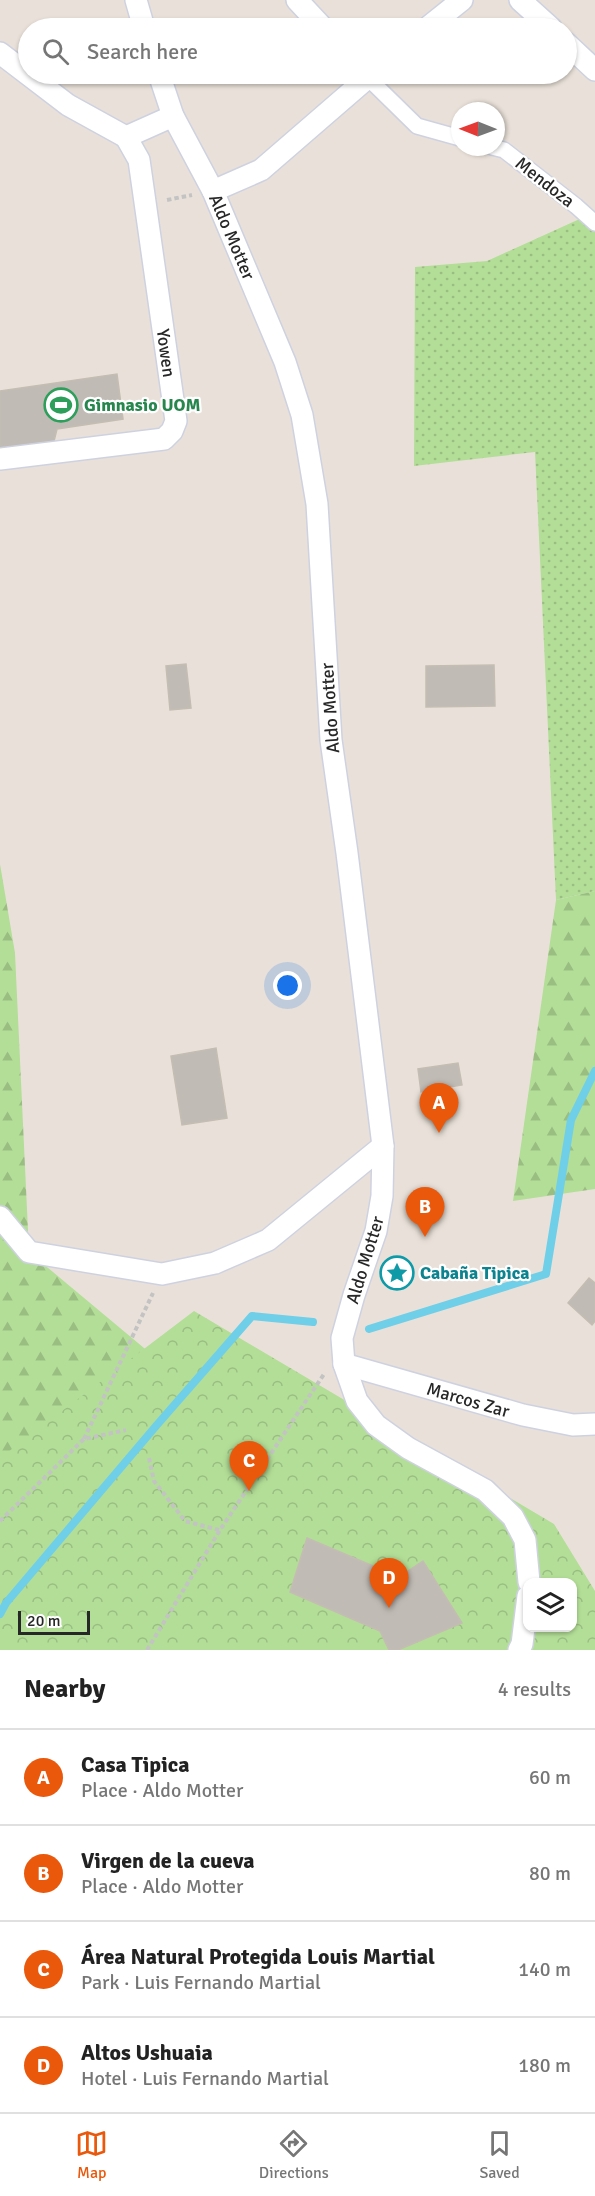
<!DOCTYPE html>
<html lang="en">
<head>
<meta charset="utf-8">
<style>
  :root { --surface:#fff; --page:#f2f2f2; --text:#222; --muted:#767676; --line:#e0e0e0; --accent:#ea580c }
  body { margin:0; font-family:Signika,sans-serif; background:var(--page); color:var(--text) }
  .controls { position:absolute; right:18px; bottom:18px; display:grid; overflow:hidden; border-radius:12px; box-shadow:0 2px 4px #0004 }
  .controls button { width:54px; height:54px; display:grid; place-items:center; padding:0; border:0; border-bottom:2px solid var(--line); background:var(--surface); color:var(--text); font:30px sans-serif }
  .compass { position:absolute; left:451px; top:102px; width:54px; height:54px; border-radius:50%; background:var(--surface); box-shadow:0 2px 4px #0004; rotate:271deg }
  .scale { position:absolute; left:18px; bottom:15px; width:72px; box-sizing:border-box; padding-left:6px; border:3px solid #272727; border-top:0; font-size:16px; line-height:21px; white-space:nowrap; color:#272727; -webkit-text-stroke:4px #fff; paint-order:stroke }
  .you { position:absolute; left:288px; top:986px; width:21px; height:21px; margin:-15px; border:4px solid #fff; border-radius:50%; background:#1a73e8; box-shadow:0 0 0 9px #1a73e833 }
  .badge { display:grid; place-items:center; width:39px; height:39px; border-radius:50%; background:var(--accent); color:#fff; font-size:20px; font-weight:700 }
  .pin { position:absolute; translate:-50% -50px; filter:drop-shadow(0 2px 3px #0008) }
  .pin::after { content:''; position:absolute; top:32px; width:21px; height:18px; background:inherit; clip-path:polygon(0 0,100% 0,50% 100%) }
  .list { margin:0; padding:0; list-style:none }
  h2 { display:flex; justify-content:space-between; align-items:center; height:78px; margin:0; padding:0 24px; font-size:26px }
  h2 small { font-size:20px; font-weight:400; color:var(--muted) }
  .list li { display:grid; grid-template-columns:39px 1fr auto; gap:18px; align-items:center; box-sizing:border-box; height:96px; padding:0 24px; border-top:2px solid var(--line) }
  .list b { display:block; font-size:22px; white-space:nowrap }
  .list p { margin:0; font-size:20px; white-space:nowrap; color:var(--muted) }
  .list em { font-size:20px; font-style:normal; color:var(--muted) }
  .icon { flex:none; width:33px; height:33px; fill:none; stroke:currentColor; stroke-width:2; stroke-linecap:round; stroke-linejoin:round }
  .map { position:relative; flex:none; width:595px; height:1650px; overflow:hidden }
  .search { position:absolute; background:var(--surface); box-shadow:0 2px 4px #0004; left:18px; right:18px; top:18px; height:66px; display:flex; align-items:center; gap:15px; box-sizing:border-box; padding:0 21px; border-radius:33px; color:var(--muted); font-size:22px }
  .sheet { height:462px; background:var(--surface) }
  nav { display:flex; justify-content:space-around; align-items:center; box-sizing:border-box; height:84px; border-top:2px solid var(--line); background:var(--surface); font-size:16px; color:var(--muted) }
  nav a { display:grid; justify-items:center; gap:3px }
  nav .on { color:var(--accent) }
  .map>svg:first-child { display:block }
  .grass { fill:url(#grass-dots) }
  .forest { fill:url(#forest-firs) }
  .park { fill:url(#park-crowns); fill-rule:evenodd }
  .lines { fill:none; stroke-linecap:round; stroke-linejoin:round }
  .stream { stroke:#6fcfe8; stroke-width:8 }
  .building { fill:#c1bbb5; stroke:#c4bdb3; stroke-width:1.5 }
  .pedestrian-casing { stroke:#ced2e0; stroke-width:18 }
  .minor-casing { stroke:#ced2e0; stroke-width:24 }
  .path { stroke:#c3c3c3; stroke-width:4; stroke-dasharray:4.5 3; stroke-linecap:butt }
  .pedestrian { stroke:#fff; stroke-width:15 }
  .minor { stroke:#fff; stroke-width:21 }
  .labels { text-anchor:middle; stroke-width:4.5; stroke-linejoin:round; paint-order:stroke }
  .street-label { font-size:18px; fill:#272727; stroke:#fff }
  .leisure-label { font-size:18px; font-weight:bold; fill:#27864d; stroke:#fff; text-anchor:start }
  .culture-label { font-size:18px; font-weight:bold; fill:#0d838f; stroke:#fff; text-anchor:start }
</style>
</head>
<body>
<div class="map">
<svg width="595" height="1650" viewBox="0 0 595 1650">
  <defs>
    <pattern id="grass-dots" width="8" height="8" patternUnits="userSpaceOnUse" patternTransform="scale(1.5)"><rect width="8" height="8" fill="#b3de97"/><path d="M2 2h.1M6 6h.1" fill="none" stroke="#9abe82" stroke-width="1.8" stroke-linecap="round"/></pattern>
    <pattern id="forest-firs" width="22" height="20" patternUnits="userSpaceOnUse" patternTransform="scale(1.5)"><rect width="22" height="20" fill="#b3de97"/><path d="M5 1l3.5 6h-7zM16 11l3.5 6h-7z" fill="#9abe82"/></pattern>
    <pattern id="park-crowns" width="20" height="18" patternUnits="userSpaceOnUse" patternTransform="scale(1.5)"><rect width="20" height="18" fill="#b3de97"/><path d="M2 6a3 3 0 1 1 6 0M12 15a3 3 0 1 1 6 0" fill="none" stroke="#9abe82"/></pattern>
  </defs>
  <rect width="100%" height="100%" fill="#e9e1d9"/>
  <path class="grass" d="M595,212v679l-39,9 -21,-448 -121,14 1,-199 72,-6z"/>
  <g class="forest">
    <path d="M0,864l15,89 14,299 477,398h-506z"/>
    <path d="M595,891v298l-82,12 43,-301z"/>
  </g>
  <path class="park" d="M194,1311l360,213 41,67v59h-595v-192zM528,1582h44v46h-44z"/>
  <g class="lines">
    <g class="stream">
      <path d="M369,1329l177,-55 25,-154 24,-49"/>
      <path d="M0,1614l6,-11 150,-177 96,-110 61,6"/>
    </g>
  </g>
  <g class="building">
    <path d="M117,374l6,45 -66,10 -3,12 -54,8v-58z"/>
    <path d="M186,664l5,44 -21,2 -4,-44z"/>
    <path d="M494,665l1,41 -69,1v-41z"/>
    <path d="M216,1048l11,70 -45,7 -11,-69z"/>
    <path d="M458,1063l4,22 -41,7 -3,-23z"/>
    <path d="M589,1278l6,5v38l-3,4 -24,-22z"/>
    <path d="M307,1538l92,39 24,-16 39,62 -64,27h-9l-9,-19 -90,-39z"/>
  </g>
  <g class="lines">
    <g class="pedestrian-casing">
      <g id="pedestrian">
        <path d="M367,77l50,49 43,12"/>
        <path d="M492,147l12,3 72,56 19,17"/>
      </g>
    </g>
    <g class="minor-casing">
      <g id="minor">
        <path d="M136,0l8,28"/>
        <path d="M297,0l26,28"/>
        <path d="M520,0l31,28"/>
        <path d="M427,28l35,-28"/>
        <path d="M566,43l29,27"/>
        <path d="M0,53l68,52 58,32 47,-21"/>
        <path d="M159,74l14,42 40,75 72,171 17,53 15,89 14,236 16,113 36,293 -1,50 -6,35 -22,64 -12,43 2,26 13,37 19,24 32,23 77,42 28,27 12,23 4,42"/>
        <path d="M213,191l48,-21 111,-96"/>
        <path d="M0,459l164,-20 8,-8 4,-10 -33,-233 -4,-28 -13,-23"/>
        <path d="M0,1217l29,35 133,22 53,-11 53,-23 115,-94"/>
        <path d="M344,1364l179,51 50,10 22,-1"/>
        <path d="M519,1650l3,-6 6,-48"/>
      </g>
    </g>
    <g class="path">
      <path d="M167,200l25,-5"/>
      <path d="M84,1439l69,-146"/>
      <path d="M149,1458l5,23 31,40 34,9"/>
      <path d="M0,1521l84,-82 42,-9"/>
      <path d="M147,1650l73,-120 104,-156"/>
    </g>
    <use href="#pedestrian" class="pedestrian"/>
    <use href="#minor" class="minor"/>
  </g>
  <defs>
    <g id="stadium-ring" transform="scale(1.725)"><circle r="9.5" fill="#fff" stroke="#2e9e5b" stroke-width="1.5"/><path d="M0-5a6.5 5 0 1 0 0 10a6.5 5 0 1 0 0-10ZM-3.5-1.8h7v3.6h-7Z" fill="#2e9e5b"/></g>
    <g id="sight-ring" transform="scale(1.725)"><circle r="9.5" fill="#fff" stroke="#0f9aa8" stroke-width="1.5"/><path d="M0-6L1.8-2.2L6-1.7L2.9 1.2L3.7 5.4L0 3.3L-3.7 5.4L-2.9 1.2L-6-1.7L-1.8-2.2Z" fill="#0f9aa8"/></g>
  </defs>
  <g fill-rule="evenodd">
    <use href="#stadium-ring" x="61" y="405"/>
    <use href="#sight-ring" x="397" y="1273"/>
  </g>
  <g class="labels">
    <g class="street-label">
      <text transform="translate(545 182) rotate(38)" y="6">Mendoza</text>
      <text transform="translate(232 237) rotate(67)" y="6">Aldo Motter</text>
      <text transform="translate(166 353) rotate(82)" y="6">Yowen</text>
      <text transform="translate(330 708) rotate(-94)" y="6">Aldo Motter</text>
      <text transform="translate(365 1260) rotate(-73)" y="6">Aldo Motter</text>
      <text transform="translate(468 1400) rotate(16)" y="6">Marcos Zar</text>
    </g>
    <g class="leisure-label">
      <text x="84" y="411">Gimnasio UOM</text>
    </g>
    <g class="culture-label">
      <text x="420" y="1279">Cabaña Tipica</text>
    </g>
  </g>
</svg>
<div class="controls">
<button><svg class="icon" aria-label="layers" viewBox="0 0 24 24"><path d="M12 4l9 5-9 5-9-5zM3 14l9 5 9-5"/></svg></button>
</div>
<svg class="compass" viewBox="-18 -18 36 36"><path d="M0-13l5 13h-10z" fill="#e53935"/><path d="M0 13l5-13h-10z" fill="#767676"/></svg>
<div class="scale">20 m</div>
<div class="you"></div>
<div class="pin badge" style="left:439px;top:1133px">A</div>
<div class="pin badge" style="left:425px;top:1237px">B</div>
<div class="pin badge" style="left:249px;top:1491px">C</div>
<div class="pin badge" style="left:389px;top:1608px">D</div>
<div class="search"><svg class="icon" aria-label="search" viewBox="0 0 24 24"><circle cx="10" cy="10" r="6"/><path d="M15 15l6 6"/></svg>Search here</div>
</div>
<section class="sheet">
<h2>Nearby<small>4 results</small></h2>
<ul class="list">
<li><span class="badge">A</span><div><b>Casa Tipica</b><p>Place · Aldo Motter</p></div><em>60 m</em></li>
<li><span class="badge">B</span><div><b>Virgen de la cueva</b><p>Place · Aldo Motter</p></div><em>80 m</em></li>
<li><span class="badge">C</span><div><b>Área Natural Protegida Louis Martial</b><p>Park · Luis Fernando Martial</p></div><em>140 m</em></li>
<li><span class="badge">D</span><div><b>Altos Ushuaia</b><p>Hotel · Luis Fernando Martial</p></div><em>180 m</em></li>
</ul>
</section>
<nav>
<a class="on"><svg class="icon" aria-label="map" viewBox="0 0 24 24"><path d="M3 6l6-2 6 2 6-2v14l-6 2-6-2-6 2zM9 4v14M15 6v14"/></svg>Map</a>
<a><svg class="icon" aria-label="directions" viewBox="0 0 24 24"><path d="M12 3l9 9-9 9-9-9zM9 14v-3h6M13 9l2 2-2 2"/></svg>Directions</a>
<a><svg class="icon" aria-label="saved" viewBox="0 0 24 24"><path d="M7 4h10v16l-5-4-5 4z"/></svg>Saved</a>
</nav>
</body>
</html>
